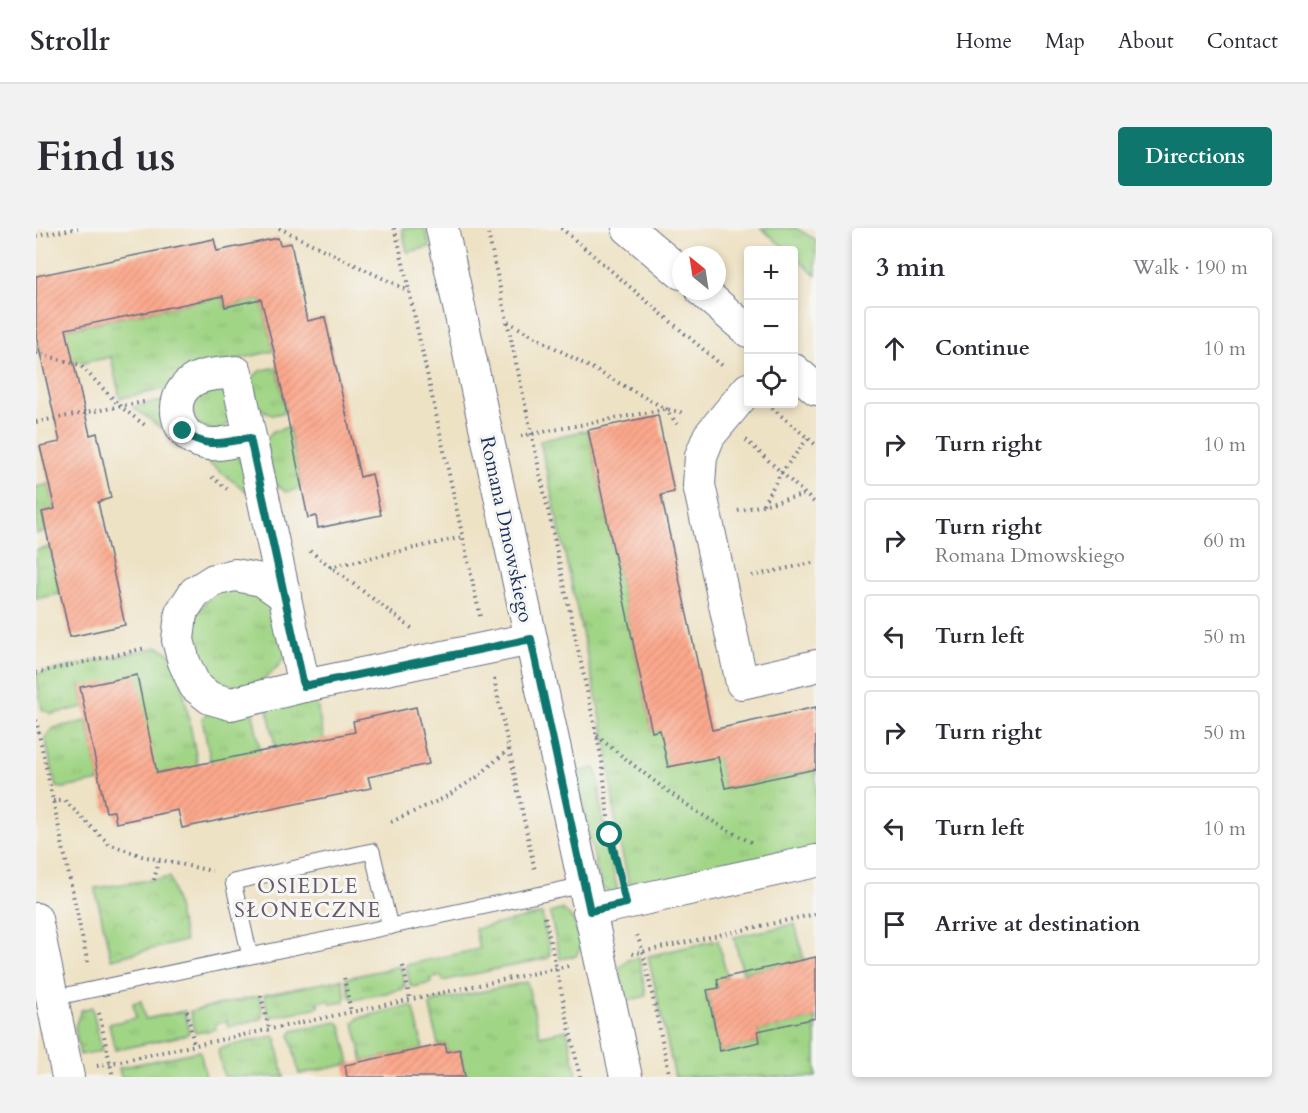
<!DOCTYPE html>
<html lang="en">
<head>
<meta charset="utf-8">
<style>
  :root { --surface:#fff; --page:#f2f2f3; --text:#2b2b33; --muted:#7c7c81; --line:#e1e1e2; --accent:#0f766e }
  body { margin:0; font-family:Cardo,serif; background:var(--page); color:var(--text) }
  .controls { position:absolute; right:18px; top:18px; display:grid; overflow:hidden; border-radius:6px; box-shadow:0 3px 9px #0003 }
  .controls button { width:54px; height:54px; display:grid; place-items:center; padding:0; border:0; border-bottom:2px solid var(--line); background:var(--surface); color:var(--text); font:30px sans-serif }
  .compass { position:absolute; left:636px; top:18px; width:54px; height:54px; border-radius:50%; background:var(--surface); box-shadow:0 3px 9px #0003; rotate:330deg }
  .stop { position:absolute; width:18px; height:18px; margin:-14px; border:4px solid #0f766e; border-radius:50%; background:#fff }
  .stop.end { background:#0f766e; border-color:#fff; box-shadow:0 2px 6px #0008 }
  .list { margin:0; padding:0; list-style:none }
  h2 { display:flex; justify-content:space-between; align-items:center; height:78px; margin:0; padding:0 24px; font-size:26px }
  h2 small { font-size:20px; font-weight:400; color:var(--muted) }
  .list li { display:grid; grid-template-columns:39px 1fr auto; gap:18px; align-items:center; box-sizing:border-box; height:84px; margin:0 12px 12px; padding:0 12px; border:2px solid var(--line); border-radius:6px }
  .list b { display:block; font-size:22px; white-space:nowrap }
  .list p { margin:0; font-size:20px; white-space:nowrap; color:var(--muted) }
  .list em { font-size:20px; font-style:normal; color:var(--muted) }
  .icon { flex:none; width:33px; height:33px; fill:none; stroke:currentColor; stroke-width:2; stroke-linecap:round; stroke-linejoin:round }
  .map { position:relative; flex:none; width:780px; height:849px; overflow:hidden; border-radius:6px }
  header { display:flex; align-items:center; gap:36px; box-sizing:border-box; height:84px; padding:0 30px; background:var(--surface); border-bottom:2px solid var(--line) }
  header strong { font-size:28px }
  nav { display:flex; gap:33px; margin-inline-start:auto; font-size:21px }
  .intro { display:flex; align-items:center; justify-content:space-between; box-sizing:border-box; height:144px; padding:0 36px }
  h1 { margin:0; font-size:42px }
  .button { padding:15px 27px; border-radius:6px; background:var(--accent); color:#fff; font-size:21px; font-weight:700 }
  main { display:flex; gap:36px; padding:0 36px }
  aside { flex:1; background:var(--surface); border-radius:6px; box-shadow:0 3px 9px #0003 }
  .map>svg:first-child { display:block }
  .grass { fill:url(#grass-tufts); stroke:#5e8272; stroke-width:1.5 }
  .park { fill:url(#park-crowns); stroke:#5e8272; stroke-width:1.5 }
  .building { fill:url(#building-hatch) }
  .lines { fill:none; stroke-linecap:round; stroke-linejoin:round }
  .lane-casing { stroke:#656e82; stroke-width:17 }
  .street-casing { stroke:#656e82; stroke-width:34 }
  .path { stroke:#656e82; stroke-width:4; stroke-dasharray:1.5 4.5; stroke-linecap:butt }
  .lane { stroke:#fff; stroke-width:15 }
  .street { stroke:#fff; stroke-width:32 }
  .route { stroke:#0f766e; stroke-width:8 }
  .labels { text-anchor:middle; stroke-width:6; stroke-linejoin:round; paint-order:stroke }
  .street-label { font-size:20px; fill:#1b2f5e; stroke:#f6f6f2 }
  .neighbourhood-label { font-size:21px; letter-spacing:1.5px; fill:#6a596e; stroke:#f6f6f2 }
</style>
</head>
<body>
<header>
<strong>Strollr</strong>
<nav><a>Home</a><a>Map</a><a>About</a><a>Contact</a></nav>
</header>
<div class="intro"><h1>Find us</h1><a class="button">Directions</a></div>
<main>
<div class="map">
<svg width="780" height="849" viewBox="0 0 780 849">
  <defs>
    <pattern id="grass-tufts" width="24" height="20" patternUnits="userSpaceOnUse" patternTransform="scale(1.5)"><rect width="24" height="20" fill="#a1d586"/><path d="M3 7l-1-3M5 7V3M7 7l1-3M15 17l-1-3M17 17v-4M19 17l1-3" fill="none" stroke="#8ab776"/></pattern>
    <pattern id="park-crowns" width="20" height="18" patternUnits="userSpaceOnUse" patternTransform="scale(1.5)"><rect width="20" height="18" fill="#a1d586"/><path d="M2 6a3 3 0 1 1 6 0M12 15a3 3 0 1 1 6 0" fill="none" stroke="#8ab776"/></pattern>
    <pattern id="building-hatch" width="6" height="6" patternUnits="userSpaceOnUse" patternTransform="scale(1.5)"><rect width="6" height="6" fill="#fca88c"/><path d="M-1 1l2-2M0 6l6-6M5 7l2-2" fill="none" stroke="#d7917b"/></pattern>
  </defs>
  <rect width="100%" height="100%" fill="#f6f6f2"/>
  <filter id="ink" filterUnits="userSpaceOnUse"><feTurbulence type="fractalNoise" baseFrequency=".0167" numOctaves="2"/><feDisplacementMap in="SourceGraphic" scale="12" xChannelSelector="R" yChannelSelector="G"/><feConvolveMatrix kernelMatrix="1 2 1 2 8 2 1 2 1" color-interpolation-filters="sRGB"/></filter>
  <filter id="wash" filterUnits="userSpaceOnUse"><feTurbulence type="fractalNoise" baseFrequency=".008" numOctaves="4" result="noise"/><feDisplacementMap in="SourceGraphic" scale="24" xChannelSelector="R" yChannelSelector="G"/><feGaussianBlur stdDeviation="1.35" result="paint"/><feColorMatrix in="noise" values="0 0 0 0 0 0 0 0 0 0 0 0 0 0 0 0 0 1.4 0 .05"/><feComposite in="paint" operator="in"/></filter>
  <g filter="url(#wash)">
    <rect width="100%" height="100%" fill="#eee2c5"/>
    <g class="grass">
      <path d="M366,0h23l5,19 -23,5z"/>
      <path d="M725,0h35l20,12v35l-22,-19v-6h-7z"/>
      <path d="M187,68l2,11 36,-8 13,52 -81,18 -27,20 -46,9 -9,-41 -28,6 -47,-13v-7l27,-6 -1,-7z"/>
      <path d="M241,139l9,45 -14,3 -16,-9 -3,-29 7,-6z"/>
      <path d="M193,160l5,31 -13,10 -8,2 -20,-10 -1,-30z"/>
      <path d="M118,174h8l72,44 23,53 -124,-92z"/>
      <path d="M253,199l13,61 -16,4 -12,-9 -9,-41 8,-11z"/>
      <path d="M552,202l64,301 8,-1 58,27 7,31 91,-19v79l-186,40 -14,-61 -9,-81 -67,-305z"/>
      <path d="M13,256l5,25 -12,3 4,19 -10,3v-47z"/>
      <path d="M14,319l10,47 -24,5v-49z"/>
      <path d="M183,358l51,6 16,64c-17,24 -37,37 -67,26 -6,-2 -16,-8 -19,-14 -6,-10 -9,-33 -12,-45z"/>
      <path d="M123,419l18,11 21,108 -41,7 -77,-86 4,20 -32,7 -10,-5 -6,-35z"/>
      <path d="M279,467l9,45 -48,10 -9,-44z"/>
      <path d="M213,478l3,3 9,44 -50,10 -9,-44 4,-5z"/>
      <path d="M51,493l13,60 -36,7 -8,-1 -11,-49 9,-10z"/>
      <path d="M559,540l3,7 6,55 14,62h-9l-8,-5 -26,-114z"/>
      <path d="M527,681l12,13 6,24 -5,10 -16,3 -10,-46z"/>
      <path d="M506,686l8,41 -2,3 -105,23 -2,-5 -11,3 1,4 -17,4 -4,-2 -4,-20 73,-16 -4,-20z"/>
      <path d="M759,696l9,36 -61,13 -9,-36z"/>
      <path d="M682,712l9,37 -9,2 1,9 -12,3 13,60 40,-9 -2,-11 58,-13v59h-141l-27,-121z"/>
      <path d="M603,730l7,38 -20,5 -7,-33 9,-8z"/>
      <path d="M365,738l4,19 -2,4 -49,11 -4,-3 -4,-19z"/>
      <path d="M306,751l4,19 -3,4 -12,2 -2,-4 -11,2 1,5 -48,10 -3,-2 -4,-20z"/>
      <path d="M491,754l13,54 27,-6 10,47h-112l-5,-27 -13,2 -2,-8 -7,1 -8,-39 2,-4z"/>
      <path d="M223,768l4,19 -2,4 -33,8 -1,-6 -12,3 1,5 -19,4 -3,-2 -4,-20z"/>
      <path d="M105,773l4,18 40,-8 4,21 -3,3 -71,15 -6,-26 27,-6 -3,-15z"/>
      <path d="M375,778l3,3 9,40 -60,12 -9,-38 4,-5z"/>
      <path d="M56,779l10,44 -22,4 -5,-28 6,-17z"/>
      <path d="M301,794l4,3 9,39 -51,10 -9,-39 3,-4z"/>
      <path d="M237,808l3,2 8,39h-60l-6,-26 2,-3z"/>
      <path d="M164,823l6,26h-85l-2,-9z"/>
    </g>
    <path class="park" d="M134,649l15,64 -74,18 -16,-71z"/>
    <g id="blocks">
      <g class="building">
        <path d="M242,10l2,7 11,-2 16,78 18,-4 35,160 12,-3 9,41 -63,13 -2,-12 -8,2 -34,-167 -13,-52 -36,8 -2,-11 -157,33 24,106 7,-2 14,65 -13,4 27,123 -55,12 -28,-125 13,-3 -15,-63 20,-4 -24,-107v-59l178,-37 3,12z"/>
        <path d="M622,187l16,77 -13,3 51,235 104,-23v62l-91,19 -7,-31 -50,10 -8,-37 -8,2 -64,-302z"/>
        <path d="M101,447l20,98 198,-41 -2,-11 63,-14 13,57 -61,13 3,11 -189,40 -4,-18 -62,13 -2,-12 -8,1 -26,-125z"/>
        <path d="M780,729v61l-58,13 2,11 -40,9 -13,-61 12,-2 -2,-9z"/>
        <path d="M409,816l2,8 13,-3 5,28h-118l-2,-12z"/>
      </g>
    </g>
  </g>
  <g filter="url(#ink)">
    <use href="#blocks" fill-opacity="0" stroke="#656e82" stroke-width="1.5"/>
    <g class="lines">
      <g class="lane-casing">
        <g id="lane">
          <path d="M214,728l-17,-74 139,-31 18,76"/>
          <path d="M17,770l531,-113"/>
        </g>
      </g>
      <g class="street-casing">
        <g id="street">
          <path d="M406,0l184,849"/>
          <path d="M592,0l53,45"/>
          <path d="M666,63l46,40"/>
          <path d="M758,142l22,19"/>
          <path d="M712,161l-39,47 -8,20 -2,29 43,198 74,-17"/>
          <path d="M214,210c-14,2 -32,9 -46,5 -29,-6 -37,-44 -13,-61 12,-9 31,-8 45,-10l68,314 227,-47"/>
          <path d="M249,368l-23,-16 -27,-5 -21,5 -19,12 -14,21 -3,27 6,22 11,24 15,12 21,6 73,-18"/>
          <path d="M553,683l227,-50"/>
          <path d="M0,691l32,158"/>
        </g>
      </g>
      <g class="path">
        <path d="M243,0l130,63"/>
        <path d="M358,0l5,17 81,371"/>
        <path d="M451,0l115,532 8,75"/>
        <path d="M525,0l164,140"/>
        <path d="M0,8l42,-8"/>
        <path d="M472,94l158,87 11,15"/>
        <path d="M0,125l44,12 41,42 25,19"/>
        <path d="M736,180l44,37"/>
        <path d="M0,194l108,-20"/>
        <path d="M485,208l145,-27 18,4"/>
        <path d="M710,212l70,64"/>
        <path d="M176,249l15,12"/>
        <path d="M727,276l18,-31 27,-35"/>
        <path d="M702,283l65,-16"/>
        <path d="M274,323l104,79"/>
        <path d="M294,339l133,-30"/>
        <path d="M716,348l64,-14"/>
        <path d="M0,445l110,-25"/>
        <path d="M458,451l41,192"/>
        <path d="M0,492l52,245"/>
        <path d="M561,508c49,39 97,79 154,106"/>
        <path d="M17,573h12l44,43 33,12 70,15"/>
        <path d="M355,594l53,-24 33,-21 32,-28"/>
        <path d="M578,623l5,22"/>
        <path d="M118,652l5,-20"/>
        <path d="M509,689l35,160"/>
        <path d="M601,707l6,17 27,125"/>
        <path d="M596,726l184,-40"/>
        <path d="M367,738l7,33"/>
        <path d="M308,750l7,34"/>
        <path d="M225,768l8,33"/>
        <path d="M151,783l7,34"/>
        <path d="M63,785l14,64"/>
        <path d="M61,838l471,-100"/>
      </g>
      <use href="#lane" class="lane"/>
      <use href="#street" class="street"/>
    </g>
  </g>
  <g class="lines" filter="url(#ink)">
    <path class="route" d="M147,203c23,19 41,11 67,7l54,248 227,-47 59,272 36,-8 -16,-68"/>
  </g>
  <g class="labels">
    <g class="street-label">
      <text transform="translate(471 301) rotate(78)" y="7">Romana Dmowskiego</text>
    </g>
    <g class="neighbourhood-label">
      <text x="272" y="665">OSIEDLE<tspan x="272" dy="24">SŁONECZNE</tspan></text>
    </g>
  </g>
</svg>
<div class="controls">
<button>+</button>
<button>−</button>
<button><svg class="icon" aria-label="locate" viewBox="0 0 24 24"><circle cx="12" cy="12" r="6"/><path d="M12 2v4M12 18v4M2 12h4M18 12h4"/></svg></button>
</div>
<svg class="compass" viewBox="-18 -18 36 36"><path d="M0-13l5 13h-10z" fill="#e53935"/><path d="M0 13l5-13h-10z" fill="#7c7c81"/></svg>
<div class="stop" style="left:574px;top:607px"></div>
<div class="stop end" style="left:147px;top:203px"></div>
</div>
<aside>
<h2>3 min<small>Walk · 190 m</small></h2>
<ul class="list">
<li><svg class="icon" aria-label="ahead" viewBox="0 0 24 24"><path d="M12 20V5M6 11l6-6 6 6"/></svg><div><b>Continue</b></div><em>10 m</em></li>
<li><svg class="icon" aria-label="right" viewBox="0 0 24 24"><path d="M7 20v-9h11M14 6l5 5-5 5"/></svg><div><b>Turn right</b></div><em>10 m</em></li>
<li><svg class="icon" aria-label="right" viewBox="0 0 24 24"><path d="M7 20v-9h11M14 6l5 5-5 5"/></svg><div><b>Turn right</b><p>Romana Dmowskiego</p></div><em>60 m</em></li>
<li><svg class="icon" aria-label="left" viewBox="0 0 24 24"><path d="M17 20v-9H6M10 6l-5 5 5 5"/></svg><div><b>Turn left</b></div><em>50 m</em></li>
<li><svg class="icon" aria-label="right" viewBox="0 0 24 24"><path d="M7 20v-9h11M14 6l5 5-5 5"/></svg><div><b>Turn right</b></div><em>50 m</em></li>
<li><svg class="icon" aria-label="left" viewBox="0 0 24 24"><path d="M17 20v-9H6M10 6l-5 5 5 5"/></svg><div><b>Turn left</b></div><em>10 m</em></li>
<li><svg class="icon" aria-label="arrive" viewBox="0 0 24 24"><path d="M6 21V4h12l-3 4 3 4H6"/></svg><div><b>Arrive at destination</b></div></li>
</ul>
</aside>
</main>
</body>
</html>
